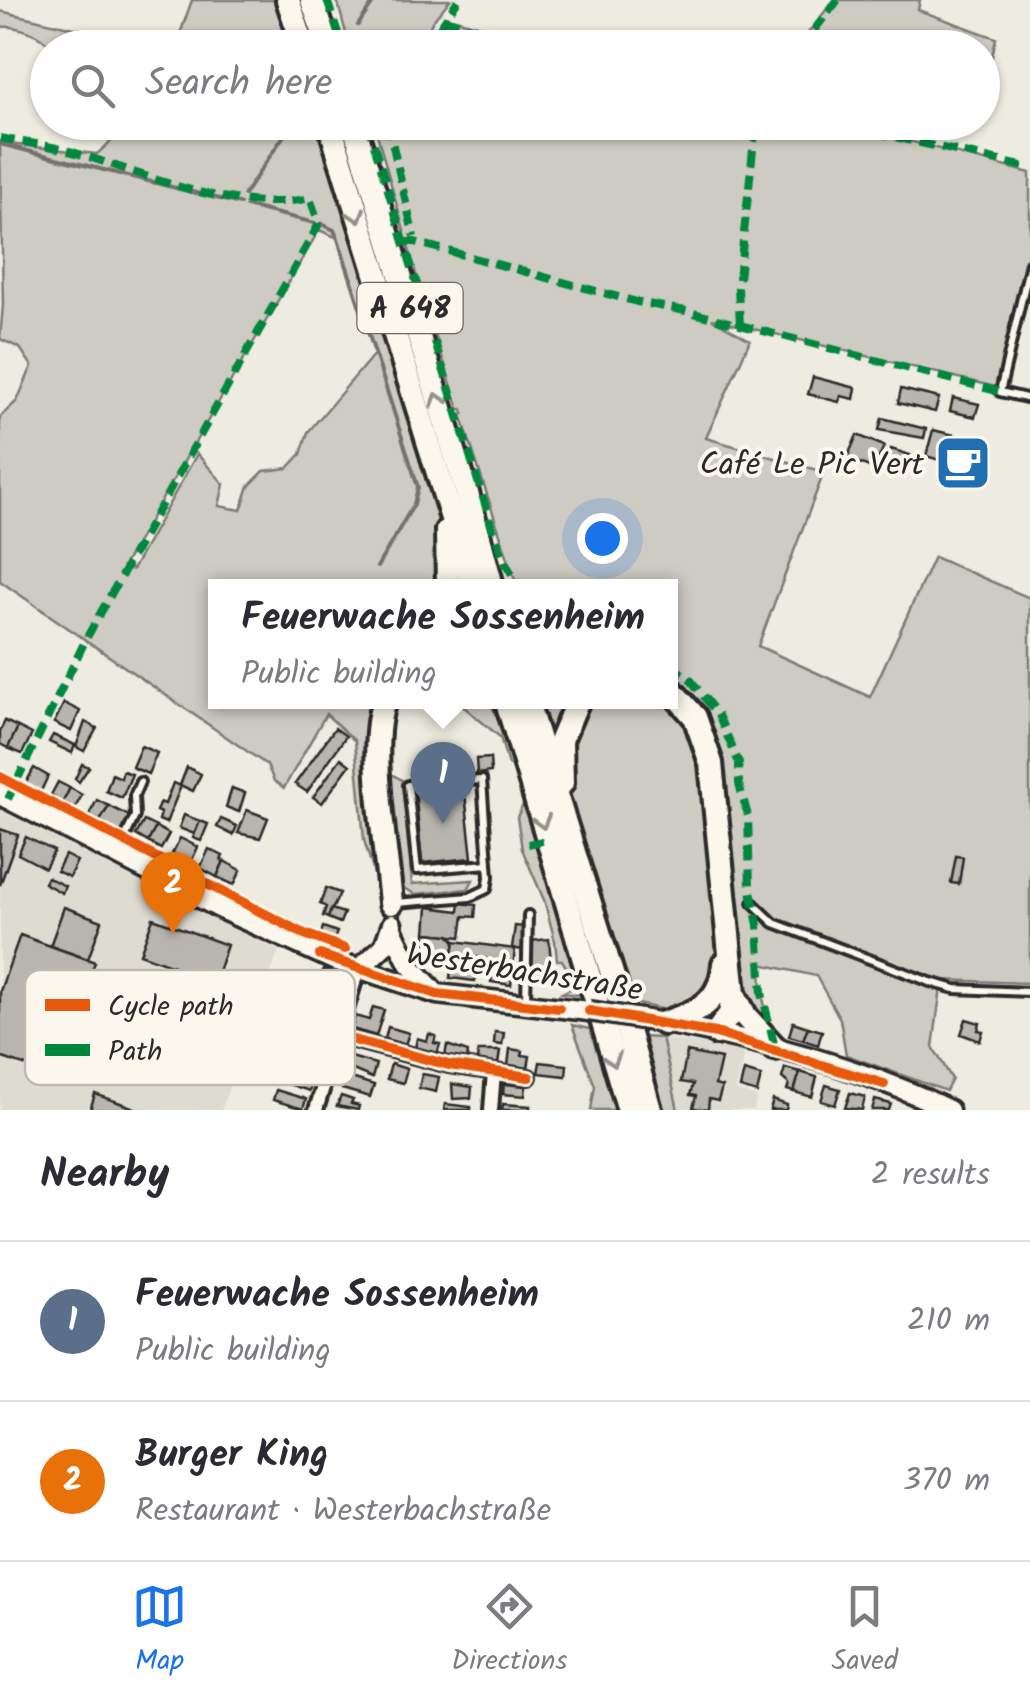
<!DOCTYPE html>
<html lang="en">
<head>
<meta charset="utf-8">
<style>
  :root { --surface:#fff; --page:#f7f7f7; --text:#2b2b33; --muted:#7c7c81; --line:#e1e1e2; --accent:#1a73e8 }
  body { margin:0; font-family:Kalam,sans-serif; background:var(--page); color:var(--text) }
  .you { position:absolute; left:602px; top:538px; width:35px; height:35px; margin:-25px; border:8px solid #fff; border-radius:50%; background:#1a73e8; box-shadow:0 0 0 15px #1a73e833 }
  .badge { display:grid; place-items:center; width:65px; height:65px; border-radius:50%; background:var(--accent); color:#fff; font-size:32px; font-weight:700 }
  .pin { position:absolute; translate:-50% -82px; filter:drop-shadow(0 2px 5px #0008) }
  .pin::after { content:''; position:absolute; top:52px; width:35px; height:30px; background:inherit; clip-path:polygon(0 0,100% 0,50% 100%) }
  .popup { position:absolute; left:208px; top:579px; width:470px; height:130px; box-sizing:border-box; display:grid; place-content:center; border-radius:0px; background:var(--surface); filter:drop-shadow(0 2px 8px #0005); font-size:32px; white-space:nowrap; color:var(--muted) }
  .popup b { font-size:38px; color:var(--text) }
  .popup::after { content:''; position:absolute; left:50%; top:100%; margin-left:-20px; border:20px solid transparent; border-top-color:var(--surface) }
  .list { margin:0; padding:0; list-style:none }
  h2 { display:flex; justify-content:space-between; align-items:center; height:130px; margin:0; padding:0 40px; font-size:42px }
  h2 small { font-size:32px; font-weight:400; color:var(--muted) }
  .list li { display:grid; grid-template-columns:65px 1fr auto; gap:30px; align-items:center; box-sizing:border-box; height:160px; padding:0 40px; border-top:2px solid var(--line) }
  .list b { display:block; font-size:38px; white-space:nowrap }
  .list p { margin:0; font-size:32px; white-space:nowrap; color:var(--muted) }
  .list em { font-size:32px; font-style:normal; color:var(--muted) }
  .icon { flex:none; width:55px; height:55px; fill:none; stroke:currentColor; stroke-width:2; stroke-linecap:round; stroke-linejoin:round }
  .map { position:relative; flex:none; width:1030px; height:1110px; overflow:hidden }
  .search { position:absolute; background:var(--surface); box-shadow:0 2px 8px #0004; left:30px; right:30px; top:30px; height:110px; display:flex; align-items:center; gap:25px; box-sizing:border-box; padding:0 35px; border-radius:55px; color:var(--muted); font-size:38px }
  .sheet { height:450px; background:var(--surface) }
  nav { display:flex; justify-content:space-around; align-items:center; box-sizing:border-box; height:140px; border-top:2px solid var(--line); background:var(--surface); font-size:28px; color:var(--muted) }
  nav a { display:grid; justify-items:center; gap:5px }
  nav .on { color:var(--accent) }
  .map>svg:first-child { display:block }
  .built { fill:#dedbd1 }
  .green { fill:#cecbc2; stroke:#7c7b76; stroke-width:2.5; fill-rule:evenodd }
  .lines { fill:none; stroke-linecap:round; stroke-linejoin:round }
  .stream { stroke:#74726e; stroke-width:4 }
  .building { fill:#b8b5ae; stroke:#2b2b2b; stroke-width:2.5 }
  .lane-casing { stroke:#2b2b2b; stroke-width:14 }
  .street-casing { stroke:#2b2b2b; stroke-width:20 }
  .secondary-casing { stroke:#2b2b2b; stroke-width:25 }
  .highway-casing { stroke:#2b2b2b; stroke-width:30 }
  .lane { stroke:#fbf7ec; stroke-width:6 }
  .street { stroke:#fbf7ec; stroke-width:12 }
  .secondary { stroke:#fbf7ec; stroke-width:18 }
  .highway { stroke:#fbf7ec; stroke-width:22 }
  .secondary-bridge-casing { stroke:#2b2b2b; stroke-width:25; stroke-linecap:butt }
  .secondary-bridge { stroke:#fbf7ec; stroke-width:18 }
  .quiet { stroke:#00873e; stroke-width:8; stroke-dasharray:15 8; stroke-linecap:butt }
  .cycleway-casing { stroke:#fbf7ec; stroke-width:16 }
  .cycleway { stroke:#e8590c; stroke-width:10 }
  .oneway { stroke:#93918c }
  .labels { text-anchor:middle; stroke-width:8; stroke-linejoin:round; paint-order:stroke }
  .shield { fill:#fbf7ec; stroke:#696865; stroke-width:2.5 }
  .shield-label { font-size:30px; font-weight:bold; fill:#2b2b2b }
  .poi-label { font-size:32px; fill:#2b2b2b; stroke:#fbf7ec; text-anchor:end }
  .street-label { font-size:32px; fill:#2b2b2b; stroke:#fbf7ec }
  .key { fill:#fbf7ec; stroke:#bdbab2; stroke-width:2.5 }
  .key-label { font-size:28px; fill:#2b2b2b }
</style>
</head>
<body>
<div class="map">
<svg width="1030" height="1110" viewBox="0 0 1030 1110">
  <rect width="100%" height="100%" fill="#eeebe0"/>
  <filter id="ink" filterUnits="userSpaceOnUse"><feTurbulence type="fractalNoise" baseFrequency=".01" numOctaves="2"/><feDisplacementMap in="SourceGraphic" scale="20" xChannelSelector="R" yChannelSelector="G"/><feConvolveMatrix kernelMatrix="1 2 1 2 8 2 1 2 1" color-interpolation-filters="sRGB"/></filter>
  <g filter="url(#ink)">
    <g class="built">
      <path d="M0,810l279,141 -58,159h-221z"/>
      <path d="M662,1038l83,13 -9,39 21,7 -3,13h-76z"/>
    </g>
    <g class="green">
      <path d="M192,0h85l18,48h-120z"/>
      <path d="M337,0h113l-18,22 -12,25 -70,1z"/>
      <path d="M834,0h86l-2,10 78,28 -6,28 -7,-2 -1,-16h-75l-23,-6 -4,5h-83z"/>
      <path d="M0,11l156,36h-105c-10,-13 -34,-22 -51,-20z"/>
      <path d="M445,16l6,2 110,29h-135z"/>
      <path d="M127,123h193l114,380 10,50 -2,33h-227v116h159l6,191 -16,-53 -9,-99 -29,-27 -42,74 -10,-7 -7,-16 -267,-184v-164l17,-16 15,-35 -12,-18 -20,-9 3,-34 -3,-162 97,11 29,-26zM319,230l19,8 37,115 -67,79 -7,22 -13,14 -24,3 -15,15 -8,24 -22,-4 5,-22 -27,-30 -65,116 -9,-4z"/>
      <path d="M374,123h467l189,50v88l-34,126 -284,-68 38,21 -44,98 118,34 -66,174 112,51 64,-140 96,41v385l-88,-3 -9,67 19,32 -6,12 -100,-36 -6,-36 -24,-43 -55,-12 1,29 9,42 -28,-35 -28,-234 -44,-82 -1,-98h-151l-4,-6 -54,-165 3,-1 -1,-5h-4l-40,-124z"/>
      <path d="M458,702h30l9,12 16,53 -5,-2 -8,-28z"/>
      <path d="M540,702h32l-21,33z"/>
      <path d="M585,702h85l19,26 10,28 21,192 -8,43 -42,20 -41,-9 -62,-216 -3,-30z"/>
      <path d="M386,771l16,9 10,104 61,-4 -5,9 -53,5 -17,-9z"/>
      <path d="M524,803l60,193 -22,-3 12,-6 1,-5 -13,-22h-5l-2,-19 -11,-41 -22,-51 -5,-32z"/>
      <path d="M572,1025l22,5 25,80h-28l4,-24z"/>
      <path d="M640,1037l22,1 16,72h-14z"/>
    </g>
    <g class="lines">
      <g class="stream">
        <path d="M358,25l17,-25"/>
        <path d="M0,144l240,60"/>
        <path d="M244,195l49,-73"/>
        <path d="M246,206l69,17"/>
        <path d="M322,224l12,6 4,9 80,248 -4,17 -37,63"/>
      </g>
    </g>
    <g class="building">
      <path d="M813,377l43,11 -2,11 -13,-3 -2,6 -31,-8z"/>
      <path d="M901,389l38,9 -4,14 -37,-9z"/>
      <path d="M953,398l26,6 -4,13 -25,-6z"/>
      <path d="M882,418l44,11 -2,9 -45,-8z"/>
      <path d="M933,430l21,5 -8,27 -20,-6z"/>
      <path d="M857,435l27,11 -10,23 -27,-11z"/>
      <path d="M954,435l9,3 -5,19 -10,-2z"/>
      <path d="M963,438l15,4 -6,19 -14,-4z"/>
      <path d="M891,449l19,6 -4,12 -19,-7z"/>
      <path d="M958,457l14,4 -2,9 -14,-4z"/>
      <path d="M64,703l16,8 -9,20 -17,-8z"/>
      <path d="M5,721l13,6 -10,21 -8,-4v-13z"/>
      <path d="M85,722l12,6 -13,23 -8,-4z"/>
      <path d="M18,727l14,7 -10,20 -14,-6z"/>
      <path d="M335,728l11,8 -39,56 -12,-8z"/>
      <path d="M53,735l22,10 -3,8 -23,-11z"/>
      <path d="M141,746l16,7 -9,21 -16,-7z"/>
      <path d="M341,758l9,7 -28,38 -9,-6z"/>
      <path d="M490,758l1,14 -14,2 -1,-15z"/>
      <path d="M82,764l7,3 -10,15 -4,-3z"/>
      <path d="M187,767l14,7 -8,17 -13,-6z"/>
      <path d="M34,768l14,8 -7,15 -15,-8z"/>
      <path d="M123,771l9,3 -10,24 -16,-7 6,-17 9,4z"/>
      <path d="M58,782l12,6 -7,14 -12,-7z"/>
      <path d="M173,783l8,3 -15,37 -7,-3 2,-7 -5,-2 4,-9 5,2z"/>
      <path d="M464,785l8,73 -50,5 -7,-74z"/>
      <path d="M70,788l12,7 -7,13 -12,-6z"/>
      <path d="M232,788l13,5 -6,19 -13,-5z"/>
      <path d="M97,800l12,6 -9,15 -11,-6z"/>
      <path d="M109,806l22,11 -9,16 -22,-12z"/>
      <path d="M247,810l21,8 -8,20 -22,-5z"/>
      <path d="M184,815l16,6 -6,13 -15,-6z"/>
      <path d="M221,819l16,7 -4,9 -16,-8z"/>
      <path d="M144,821l12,6 -8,15 -12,-7z"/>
      <path d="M200,821l8,3 -7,17 -8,-3z"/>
      <path d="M156,827l13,7 -8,15 -13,-7z"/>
      <path d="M0,829l18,6 -18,50z"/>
      <path d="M26,837l28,14 -9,17 -27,-14z"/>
      <path d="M180,838l18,9 -7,15 -19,-8z"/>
      <path d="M209,849l14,7 -2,4 3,1 -7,16 -17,-9z"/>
      <path d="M65,855l12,6 -8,16 -12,-6z"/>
      <path d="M956,856l7,1 -4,27 -8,-1z"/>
      <path d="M224,861l17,9 -7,15 -17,-8z"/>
      <path d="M47,877l18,9 -3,7 -18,-10z"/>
      <path d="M326,888l14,5 -12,25 -5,-2 3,-9 -6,-3z"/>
      <path d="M460,903l16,2 -1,12 -11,-1 -3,21 -35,-4 2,-26 31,4z"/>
      <path d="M64,907l38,14 -14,38 -38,-13z"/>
      <path d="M331,909l13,4 -4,10 -12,-5z"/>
      <path d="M153,918l74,27 -12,36 -75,-27z"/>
      <path d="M515,926l10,1 -3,23 -10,-2z"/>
      <path d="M323,927l14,5 -4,10 -13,-5z"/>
      <path d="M426,933l23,2 6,6 -2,13 -24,-1 -5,-6z"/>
      <path d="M20,935l75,27 -43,119 -23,-8 1,-6 -30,-10v-66z"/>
      <path d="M549,939l3,35 -19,2 -4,-35z"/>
      <path d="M455,941l60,8 -4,36 -20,-3 3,-22 -41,-6z"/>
      <path d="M453,954l25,4 -3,23 -25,-3z"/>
      <path d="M323,970l17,7 -5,13 -18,-7z"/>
      <path d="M270,978l40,13 -5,14 -41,-13z"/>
      <path d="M124,994l63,23 3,-8 15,5 -29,68 -75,-27z"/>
      <path d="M313,994l16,6 -5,11 -16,-6z"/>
      <path d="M373,1007l11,3 -8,26 -24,-7 3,-13 14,4z"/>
      <path d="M316,1018l13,4 -3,9 -12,-3z"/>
      <path d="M966,1019l14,4 -2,7 5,1 -3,10 -19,-7z"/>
      <path d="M793,1022l15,5 -5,13 -14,-4z"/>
      <path d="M388,1027l21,6 -4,12 -20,-6z"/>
      <path d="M808,1027l14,4 -4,14 -15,-5z"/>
      <path d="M495,1032l9,1 -2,12 -8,-1z"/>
      <path d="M429,1034l7,2 -2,7 6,1 -3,10 -22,-6 2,-10 10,3z"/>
      <path d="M312,1037l12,4 -3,10 -21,-6 2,-6 9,2z"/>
      <path d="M447,1045l21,7 -1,8 -22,-4z"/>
      <path d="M510,1049l13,2 -1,4 8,1 -2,12 -20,-3z"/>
      <path d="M299,1051l19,6 -4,14 -24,-7 3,-10 4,1z"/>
      <path d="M478,1051h22l-2,13 -21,-3z"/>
      <path d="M687,1052l34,7 -6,26 7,2 -4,14 -9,-2 -1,11 -15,-2 3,-12 -6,-1 3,-11 -12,-2z"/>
      <path d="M351,1057l25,7 -4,14 -24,-10z"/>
      <path d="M540,1062l27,3 -1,11 -28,-3z"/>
      <path d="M391,1064l16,5 -4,14 -16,-4z"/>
      <path d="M785,1068l15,4 -6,20 -7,-2 2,-6 -7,-6z"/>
      <path d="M285,1071l28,9 -4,11 -27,-9z"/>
      <path d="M744,1071l17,5 -4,17 -17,-5z"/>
      <path d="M800,1072l17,5 -5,20 -18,-5z"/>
      <path d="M422,1074l17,3 -3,15 -17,-4z"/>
      <path d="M345,1076l29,9 -4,12 -28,-8z"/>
      <path d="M452,1084l20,3 -1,11 -18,1z"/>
      <path d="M504,1084l22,2 -1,10 -22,-2z"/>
      <path d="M826,1085l14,4 -5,16 -14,-4z"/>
      <path d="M276,1090l30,9 -3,10 -30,-9z"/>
      <path d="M850,1093l15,4 -3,13 -17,-2z"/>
      <path d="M95,1094l45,16h-50z"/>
      <path d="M341,1096l12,4 -2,4 8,2 -1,4 -21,-4z"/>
      <path d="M773,1100l14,5 -1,5h-16z"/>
      <path d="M875,1100l16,4 -2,6h-17z"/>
      <path d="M445,1104l26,3v3h-27z"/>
      <path d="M503,1104l27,2v4h-28z"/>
    </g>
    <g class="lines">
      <g class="lane-casing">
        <g id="lane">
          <path d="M1030,263l-30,129 30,7"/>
          <path d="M118,853l17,-37 -1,-20 6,-14"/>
          <path d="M396,903l74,-6 17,-8 2,-12 -7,-97 -74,5 9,85 71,-6"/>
          <path d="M753,903l21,20 156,59 25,7 75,3"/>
          <path d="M526,1000l2,-85"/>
        </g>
      </g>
      <g class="street-casing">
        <g id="street">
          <path d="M338,1036l111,29 80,12"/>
          <path d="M316,1110l42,-140"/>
          <path d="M491,1110l3,-38"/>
        </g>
      </g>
      <g class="secondary-casing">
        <g id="secondary">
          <path d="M0,795l225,116 111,50 101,33 152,17"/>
          <path d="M392,929l17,35 24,26"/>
          <path d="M358,970l26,-24 8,-22"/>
          <path d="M641,1019c102,17 215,46 308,91"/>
        </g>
      </g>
      <g class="highway-casing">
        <g id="highway">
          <path d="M288,0l16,48"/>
          <path d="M312,0l17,48"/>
          <path d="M329,122l144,464"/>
          <path d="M353,122l114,371 25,93"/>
          <path d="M447,531l1,55"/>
          <path d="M670,689l25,28 16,46 23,231 12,23 29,31"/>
          <path d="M384,702c-17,41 3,152 7,201"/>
          <path d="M507,702l122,408"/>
          <path d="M527,702l87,278 36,130"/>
          <path d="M562,783l-1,-43 16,-38"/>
          <path d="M664,1023c34,-11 57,-20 60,-59"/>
          <path d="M716,1033l14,-19 4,-20"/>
        </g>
      </g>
      <use href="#lane" class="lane"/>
      <use href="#street" class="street"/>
      <use href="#secondary" class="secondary"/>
      <use href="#highway" class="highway"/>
      <g class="secondary-bridge-casing">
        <path id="secondary-bridge" d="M589,1011l52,8"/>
      </g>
      <use href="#secondary-bridge" class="secondary-bridge"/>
      <g class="quiet">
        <path d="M327,0l16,48"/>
        <path d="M444,19l103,29"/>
        <path d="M426,48l32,-48"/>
        <path d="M800,48l38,-48"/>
        <path d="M367,122l125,405 13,35 14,24"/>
        <path d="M391,122l-2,7 25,108"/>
        <path d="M829,122l201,46"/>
        <path d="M0,138c25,5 52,7 76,15 73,22 158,62 234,45l9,26 -232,413 -79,162"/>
        <path d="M404,242h11l222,60 49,9 314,81"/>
        <path d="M740,325l-2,-37 18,-166"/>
        <path d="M670,665l20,14 28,36 21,48v21l9,32 2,70 8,39 4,68 13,55"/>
        <path d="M528,844l19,-4"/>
      </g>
      <g class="cycleway-casing">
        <g id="cycleway">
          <path d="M0,777l302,156 43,16"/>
          <path d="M320,955l117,39 122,14"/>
          <path d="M589,1011l127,22 168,51"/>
          <path d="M338,1036l111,29 80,12"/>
        </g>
      </g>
      <use href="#cycleway" class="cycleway"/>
    </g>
    <defs><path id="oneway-chevron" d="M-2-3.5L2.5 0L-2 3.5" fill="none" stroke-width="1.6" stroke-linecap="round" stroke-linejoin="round" transform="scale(2.5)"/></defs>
    <g class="oneway">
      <use href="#oneway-chevron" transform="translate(357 216) rotate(73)"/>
      <use href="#oneway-chevron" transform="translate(438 400) rotate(-107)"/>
      <use href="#oneway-chevron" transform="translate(542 822) rotate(74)"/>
      <use href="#oneway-chevron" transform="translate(613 1060) rotate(73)"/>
    </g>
  </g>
  <defs>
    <g id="cafe-square" transform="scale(2.875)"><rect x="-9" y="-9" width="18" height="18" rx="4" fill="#1f6fb2" stroke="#fbf7ec"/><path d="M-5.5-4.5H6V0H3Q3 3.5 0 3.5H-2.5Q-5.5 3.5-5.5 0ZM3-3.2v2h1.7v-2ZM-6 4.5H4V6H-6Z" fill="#fff"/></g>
  </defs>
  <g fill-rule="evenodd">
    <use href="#cafe-square" x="963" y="463"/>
  </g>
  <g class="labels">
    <rect class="shield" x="357.5" y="283" width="105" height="50" rx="8"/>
    <g class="shield-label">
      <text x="410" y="318">A 648</text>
    </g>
    <g class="poi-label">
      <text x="924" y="474">Café Le Pic Vert</text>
    </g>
    <g class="street-label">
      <text transform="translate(525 971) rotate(9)" y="11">Westerbachstraße</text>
    </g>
  </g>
  <rect x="25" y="970" width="330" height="115" rx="15" class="key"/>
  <rect x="45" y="999" width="45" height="12" fill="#e8590c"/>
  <rect x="45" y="1044" width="45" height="12" fill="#00873e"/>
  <g class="key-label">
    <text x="108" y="1015">Cycle path</text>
    <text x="108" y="1060">Path</text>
  </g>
</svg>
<div class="you"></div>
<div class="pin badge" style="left:443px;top:824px;background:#5c6f8a">1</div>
<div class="popup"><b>Feuerwache Sossenheim</b>Public building</div>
<div class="pin badge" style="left:173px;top:934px;background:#e8710a">2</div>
<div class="search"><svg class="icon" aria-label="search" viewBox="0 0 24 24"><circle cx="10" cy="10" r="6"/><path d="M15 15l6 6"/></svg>Search here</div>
</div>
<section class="sheet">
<h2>Nearby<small>2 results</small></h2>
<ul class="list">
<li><span class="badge" style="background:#5c6f8a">1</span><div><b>Feuerwache Sossenheim</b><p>Public building</p></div><em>210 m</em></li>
<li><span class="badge" style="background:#e8710a">2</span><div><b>Burger King</b><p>Restaurant · Westerbachstraße</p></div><em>370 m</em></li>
</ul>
</section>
<nav>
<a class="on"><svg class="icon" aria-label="map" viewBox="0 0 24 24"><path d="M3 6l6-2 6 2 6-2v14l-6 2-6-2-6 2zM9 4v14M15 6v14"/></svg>Map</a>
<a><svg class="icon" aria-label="directions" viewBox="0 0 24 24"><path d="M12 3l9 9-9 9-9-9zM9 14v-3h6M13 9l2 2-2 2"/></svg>Directions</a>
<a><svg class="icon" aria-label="saved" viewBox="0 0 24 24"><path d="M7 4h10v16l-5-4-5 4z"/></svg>Saved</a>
</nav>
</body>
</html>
